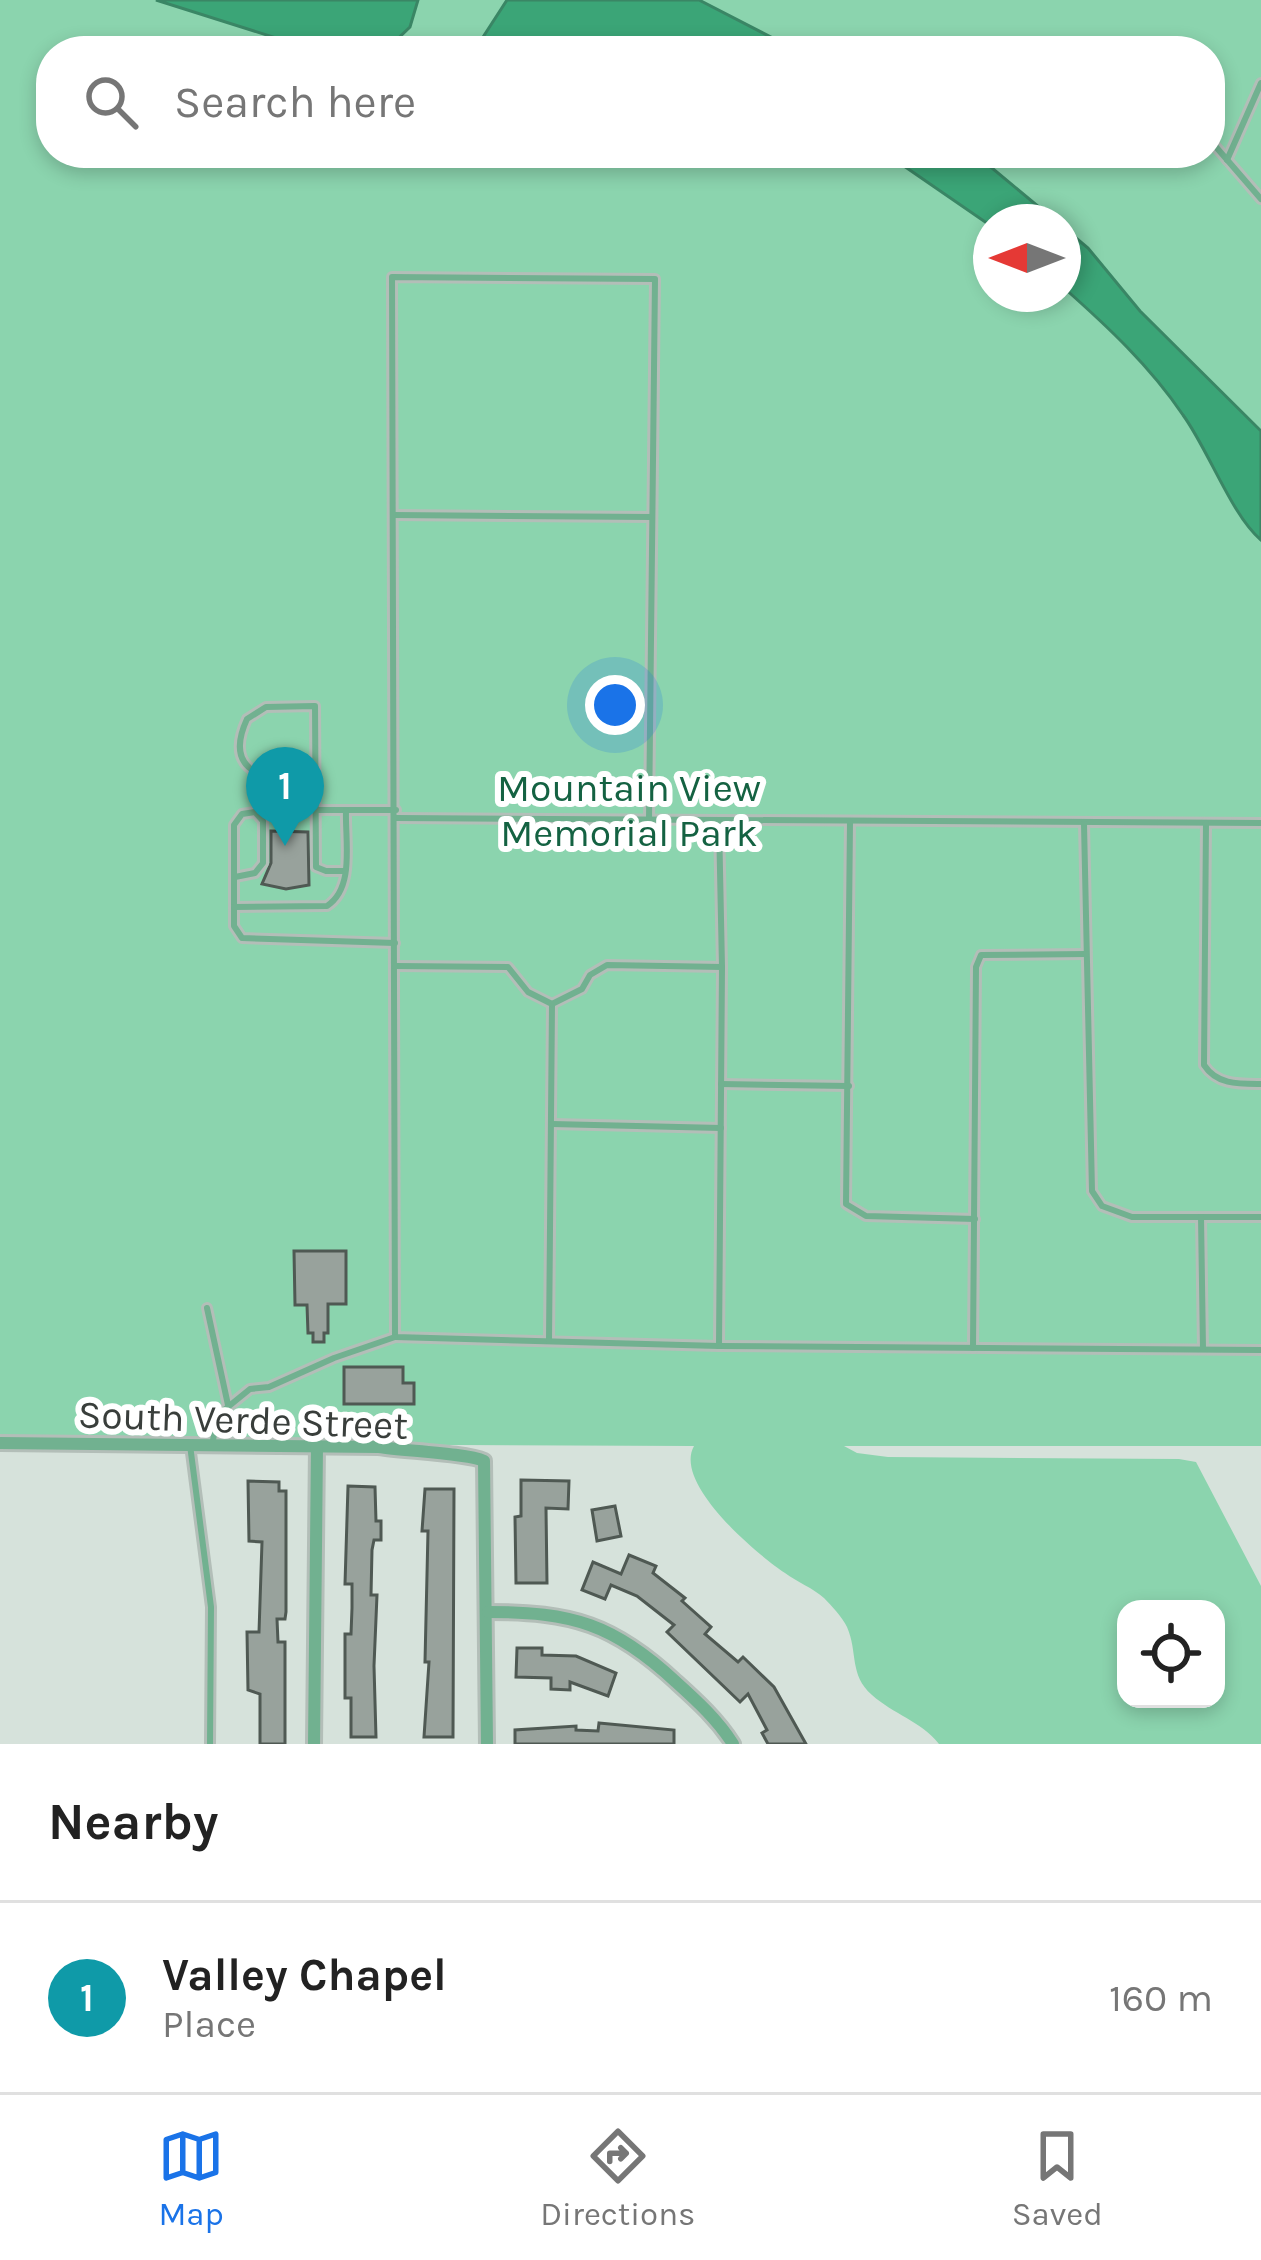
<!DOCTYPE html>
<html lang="en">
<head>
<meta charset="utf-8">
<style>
  :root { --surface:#fff; --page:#f6f6f6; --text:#222; --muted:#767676; --line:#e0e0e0; --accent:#1a73e8 }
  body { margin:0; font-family:Karla,sans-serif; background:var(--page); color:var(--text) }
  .controls { position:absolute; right:36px; bottom:36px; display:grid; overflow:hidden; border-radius:24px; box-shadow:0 6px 18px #0003 }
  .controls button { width:108px; height:108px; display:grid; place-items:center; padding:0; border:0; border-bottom:3px solid var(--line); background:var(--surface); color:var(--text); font:60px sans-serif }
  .compass { position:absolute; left:973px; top:204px; width:108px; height:108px; border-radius:50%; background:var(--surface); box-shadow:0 6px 18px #0003; rotate:270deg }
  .you { position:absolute; left:615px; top:705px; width:42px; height:42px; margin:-30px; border:9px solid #fff; border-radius:50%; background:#1a73e8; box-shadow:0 0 0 18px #1a73e833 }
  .badge { display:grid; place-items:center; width:78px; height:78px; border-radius:50%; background:var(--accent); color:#fff; font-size:39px; font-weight:700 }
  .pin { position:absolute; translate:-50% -99px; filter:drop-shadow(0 3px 6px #0008) }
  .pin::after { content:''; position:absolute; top:63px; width:42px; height:36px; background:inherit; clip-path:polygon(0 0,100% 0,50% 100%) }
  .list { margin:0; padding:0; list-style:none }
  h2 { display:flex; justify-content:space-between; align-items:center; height:156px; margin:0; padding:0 48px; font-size:51px }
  h2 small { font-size:39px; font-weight:400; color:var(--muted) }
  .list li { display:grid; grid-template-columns:78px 1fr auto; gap:36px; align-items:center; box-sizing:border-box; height:192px; padding:0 48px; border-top:3px solid var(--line) }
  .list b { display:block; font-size:45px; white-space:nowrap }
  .list p { margin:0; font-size:39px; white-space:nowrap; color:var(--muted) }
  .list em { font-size:39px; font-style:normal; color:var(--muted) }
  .icon { flex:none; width:66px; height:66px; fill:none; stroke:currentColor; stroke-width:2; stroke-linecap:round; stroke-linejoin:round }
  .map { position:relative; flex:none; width:1261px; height:1744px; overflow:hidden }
  .search { position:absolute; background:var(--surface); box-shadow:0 6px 18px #0003; left:36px; right:36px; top:36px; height:132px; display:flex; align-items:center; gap:30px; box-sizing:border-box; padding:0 42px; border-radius:48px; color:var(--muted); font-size:45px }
  .sheet { height:348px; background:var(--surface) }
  nav { display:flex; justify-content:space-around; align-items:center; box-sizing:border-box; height:168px; border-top:3px solid var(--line); background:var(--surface); font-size:33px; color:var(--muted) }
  nav a { display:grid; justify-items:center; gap:6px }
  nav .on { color:var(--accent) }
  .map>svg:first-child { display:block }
  .green { fill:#8bd4ae; fill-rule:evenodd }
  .water { fill:#3ba577; stroke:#3a8665; stroke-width:3 }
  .building { fill:#98a29c; stroke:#4f5953; stroke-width:3 }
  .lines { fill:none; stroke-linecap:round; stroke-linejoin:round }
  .lane-casing { stroke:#b3beb8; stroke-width:12 }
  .street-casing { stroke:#b3beb8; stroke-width:18 }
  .lane { stroke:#71b190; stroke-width:6 }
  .street { stroke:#71b190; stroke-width:12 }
  .labels { text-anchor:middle; stroke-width:12; stroke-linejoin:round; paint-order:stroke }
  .park-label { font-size:39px; fill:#146242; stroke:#fff }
  .street-label { font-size:39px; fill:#393e3b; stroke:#fff }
</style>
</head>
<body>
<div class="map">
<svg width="1261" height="1744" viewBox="0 0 1261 1744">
  <rect width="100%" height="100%" fill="#d6e2db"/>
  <path class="green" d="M0,0h1261v1446h-417l13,7 31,4 291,2 17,3 65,124v158h-322c-18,-23 -46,-30 -67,-49 -23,-20 -14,-43 -25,-68 -4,-9 -16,-22 -23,-29 -11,-10 -27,-16 -39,-25 -30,-20 -112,-90 -91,-127l-694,-3zM51,51h1159v102h-1159zM991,222h72v72h-72zM1126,1609h90v90h-90z"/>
  <g class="water">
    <path d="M156,0h262l-8,27 -25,24h-68z"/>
    <path d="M507,0h192l99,51h-324z"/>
    <path d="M885,153h81l26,15 65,54h-66v4z"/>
    <path d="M1063,227l25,21 52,63 121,120v109c-29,-24 -53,-91 -78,-125 -33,-49 -76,-89 -120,-128z"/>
  </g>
  <g class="building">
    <path d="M271,831l37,1 1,53 -23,4 -24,-5 9,-21z"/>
    <path d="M294,1251h52v53h-18v29h-4v9h-11v-9h-5l-1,-28h-12z"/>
    <path d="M344,1367h59v16h11v21h-70z"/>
    <path d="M521,1480l48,1 -1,28 -22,-1 1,75h-31l-1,-66 6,-1z"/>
    <path d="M248,1481l31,1v9h7v121l-1,7h-8l1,23h7v102h-25v-50l-12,-4 -1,-58h12l3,-90 -13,-1z"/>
    <path d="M348,1486l27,1 1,34h5v19h-7l-2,10 -1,45h6l-3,71 2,71h-25v-39h-6v-64h6l1,-26v-24h-7z"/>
    <path d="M425,1489h29l-1,248h-29l5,-75h-4l3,-131h-6z"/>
    <path d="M615,1506l6,30 -24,5 -5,-31z"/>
    <path d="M629,1555l27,11 -3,7 32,25 -3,3 29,26 -6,7 33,28 5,-5 31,30 32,57h-38l-6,-11 5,-3 -19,-36 -8,8 -73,-70 7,-7 -37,-29 -26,-11 -6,14 -23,-9 11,-28 28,12z"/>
    <path d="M517,1648h25v7l34,1 40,17 -8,23 -38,-14v8l-19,-1v-11l-35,-1z"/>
    <path d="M599,1723l75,7v14h-159v-14l61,-4v4l22,1z"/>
  </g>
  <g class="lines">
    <g class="lane-casing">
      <g id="lane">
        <path d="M1210,140l51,59"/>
        <path d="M1227,160l34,-77"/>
        <path d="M393,515l259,2"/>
        <path d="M315,781c-40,0 -95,-3 -68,-62l19,-12 49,-1 1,161 10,4h19"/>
        <path d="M315,810h81"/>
        <path d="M396,818l865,5"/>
        <path d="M649,820l6,-541 -263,-2 3,1060 324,9 542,4"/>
        <path d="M850,822l-4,382 20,12 109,3"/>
        <path d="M1206,823l-2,242c13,20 35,19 57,19"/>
        <path d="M1084,824l8,367 10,15 30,11h129"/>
        <path d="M235,877l20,-4 8,-10v-42l-8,-9 -13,2 -8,11v101l8,12 153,5"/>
        <path d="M234,907l93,-1c28,-18 18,-65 19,-95"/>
        <path d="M395,966l113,1 20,25 24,12 -3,337"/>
        <path d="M552,1004l30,-15 8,-14 17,-10 115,2"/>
        <path d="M721,1084l128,2"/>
        <path d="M552,1124l169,4"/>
        <path d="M1201,1217l2,132"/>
        <path d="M207,1308l21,97"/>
        <path d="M719,1346l3,-379 -3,-145"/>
        <path d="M973,1348l3,-381 5,-12 105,-1"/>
        <path d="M190,1445l21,162 -1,137"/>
        <path d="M212,1445l6,-30 32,-26 19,-2 65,-29 61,-21"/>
      </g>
    </g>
    <g class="street-casing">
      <g id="street">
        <path d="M0,1443l379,4c25,4 88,6 105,14l3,283"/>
        <path d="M488,1612c84,0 126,12 188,70 21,19 41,37 57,62"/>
        <path d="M314,1744l3,-298"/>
      </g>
    </g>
    <use href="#lane" class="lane"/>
    <use href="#street" class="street"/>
  </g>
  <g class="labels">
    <g class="park-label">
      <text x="629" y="801">Mountain View<tspan x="629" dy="45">Memorial Park</tspan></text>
    </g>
    <g class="street-label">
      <text transform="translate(243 1419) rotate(2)" y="14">South Verde Street</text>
    </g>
  </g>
</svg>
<div class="controls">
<button><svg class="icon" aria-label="locate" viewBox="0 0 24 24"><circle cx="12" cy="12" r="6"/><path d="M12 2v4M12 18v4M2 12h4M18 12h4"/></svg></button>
</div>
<svg class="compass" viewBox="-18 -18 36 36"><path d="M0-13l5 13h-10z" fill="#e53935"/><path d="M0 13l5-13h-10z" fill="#767676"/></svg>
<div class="you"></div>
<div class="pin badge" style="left:285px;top:846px;background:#0f9aa8">1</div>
<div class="search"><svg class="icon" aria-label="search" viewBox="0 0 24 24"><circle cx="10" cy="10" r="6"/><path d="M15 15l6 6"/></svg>Search here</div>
</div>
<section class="sheet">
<h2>Nearby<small></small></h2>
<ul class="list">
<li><span class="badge" style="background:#0f9aa8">1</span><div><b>Valley Chapel</b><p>Place</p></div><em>160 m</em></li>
</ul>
</section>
<nav>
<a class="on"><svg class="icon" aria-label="map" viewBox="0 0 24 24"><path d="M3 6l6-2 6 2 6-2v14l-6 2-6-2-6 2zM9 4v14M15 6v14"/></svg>Map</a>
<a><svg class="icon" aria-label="directions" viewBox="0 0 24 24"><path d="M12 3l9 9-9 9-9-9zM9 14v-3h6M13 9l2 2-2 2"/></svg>Directions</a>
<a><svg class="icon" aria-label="saved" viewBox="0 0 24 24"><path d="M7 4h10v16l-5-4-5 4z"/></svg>Saved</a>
</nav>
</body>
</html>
